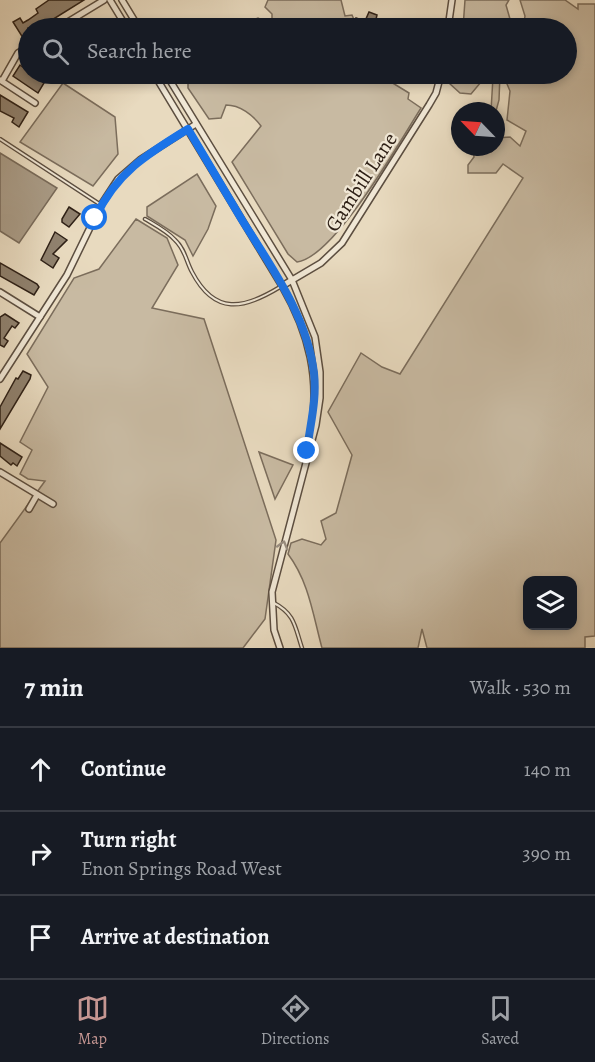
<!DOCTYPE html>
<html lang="en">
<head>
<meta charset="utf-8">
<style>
  :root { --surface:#171b24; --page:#20242c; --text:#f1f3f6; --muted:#9ea1a6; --line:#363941; --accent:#c59692 }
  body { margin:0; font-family:Alegreya,serif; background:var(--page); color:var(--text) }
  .controls { position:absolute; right:18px; bottom:18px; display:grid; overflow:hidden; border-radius:12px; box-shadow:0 3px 9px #0003 }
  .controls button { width:54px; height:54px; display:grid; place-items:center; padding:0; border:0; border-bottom:2px solid var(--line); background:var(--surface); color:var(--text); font:30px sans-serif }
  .compass { position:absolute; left:451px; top:102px; width:54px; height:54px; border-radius:50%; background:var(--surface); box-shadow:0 3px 9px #0003; rotate:295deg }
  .stop { position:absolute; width:18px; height:18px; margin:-14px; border:4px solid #1a73e8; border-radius:50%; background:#fff }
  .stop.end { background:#1a73e8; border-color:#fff; box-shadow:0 2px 6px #0008 }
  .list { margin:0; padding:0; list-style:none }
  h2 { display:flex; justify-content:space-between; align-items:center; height:78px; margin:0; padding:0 24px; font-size:26px }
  h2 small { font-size:20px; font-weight:400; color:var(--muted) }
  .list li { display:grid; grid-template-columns:39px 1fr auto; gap:18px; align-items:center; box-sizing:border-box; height:84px; padding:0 24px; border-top:2px solid var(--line) }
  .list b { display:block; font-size:22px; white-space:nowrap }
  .list p { margin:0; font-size:20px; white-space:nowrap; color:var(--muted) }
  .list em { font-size:20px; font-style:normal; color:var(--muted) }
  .icon { flex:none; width:33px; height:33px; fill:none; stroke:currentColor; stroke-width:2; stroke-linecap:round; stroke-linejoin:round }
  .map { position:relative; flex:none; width:595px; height:648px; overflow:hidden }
  .search { position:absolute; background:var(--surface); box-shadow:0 3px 9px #0003; left:18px; right:18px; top:18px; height:66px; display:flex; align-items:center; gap:15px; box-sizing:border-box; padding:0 21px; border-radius:33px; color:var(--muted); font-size:22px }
  .sheet { height:330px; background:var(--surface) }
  nav { display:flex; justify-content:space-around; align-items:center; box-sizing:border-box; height:84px; border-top:2px solid var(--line); background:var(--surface); font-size:16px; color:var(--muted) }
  nav a { display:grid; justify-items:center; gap:3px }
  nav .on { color:var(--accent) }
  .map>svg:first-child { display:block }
  .green { fill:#c8baa2; stroke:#7b6d5c; stroke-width:1.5; fill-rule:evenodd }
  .water { fill:#a99b86; stroke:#786a59; stroke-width:1.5 }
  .building { fill:#8f816e; stroke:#2e2016; stroke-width:1.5 }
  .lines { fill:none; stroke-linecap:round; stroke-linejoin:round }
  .lane-casing { stroke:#5c4e40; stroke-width:4.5 }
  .street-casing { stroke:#5c4e40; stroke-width:8 }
  .lane { stroke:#f0e7d5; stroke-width:2 }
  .street { stroke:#f0e7d5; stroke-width:5 }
  .oneway { stroke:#998d7f }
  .route { stroke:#1a73e8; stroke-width:8 }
  .labels { text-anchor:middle; stroke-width:4.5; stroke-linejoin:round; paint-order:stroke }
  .street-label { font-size:21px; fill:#2e2016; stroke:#f0e7d5 }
</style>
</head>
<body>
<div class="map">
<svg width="595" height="648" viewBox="0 0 595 648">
  <rect width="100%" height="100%" fill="#e8dabf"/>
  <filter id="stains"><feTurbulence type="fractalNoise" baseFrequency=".00333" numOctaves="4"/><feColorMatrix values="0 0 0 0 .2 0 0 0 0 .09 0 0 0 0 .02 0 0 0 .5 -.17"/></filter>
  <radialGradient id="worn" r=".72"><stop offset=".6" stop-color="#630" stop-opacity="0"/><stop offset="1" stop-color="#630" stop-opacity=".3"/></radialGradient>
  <g class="green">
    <path d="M268,0h73l4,16 7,-1 3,7 -4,6h-107l-3,-5 2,-4 7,2 8,-3 10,5 4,-1v-8l-7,-7z"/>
    <path d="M465,0h44l-3,5 4,14 -5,9h-42z"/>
    <path d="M520,0h45l13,9v-5h17v632l-10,1v11h-158l-5,-19 -4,19h-96c-9,-33 -13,-66 -34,-94l3,-11 11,-4 19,6 5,-6 -5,-18 15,-8 16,-58 -24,-43 33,-59 21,14 18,7 123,-196 -20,-14 -7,9h-28v-8l6,-8 -1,-10h13l5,5 5,-4v-10l14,-1 10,9 6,-15 -19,-11 3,-29 -3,-7 1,-8 5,-2h53v-46h-43l2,-12zM528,580h44v46h-44z"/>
    <path d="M188,74h190l31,19 -1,6 13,9c-21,33 -86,149 -124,154l-9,-8 -56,-92 29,-36c-8,-11 -21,-21 -35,-21l-5,13 -12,1 -21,-31z"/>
    <path d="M451,74h49l-1,26 -3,11h-5l2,-34 -7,-1 -15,18 -11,-1 -11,-10z"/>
    <path d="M63,83l52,34 3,37 -25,32 -73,-44z"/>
    <path d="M197,174l19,32 -8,23 -15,27 -8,-16 -38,-24v-9z"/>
    <path d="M136,219l31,19 11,27 -26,43 52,11 72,221 -11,79 -22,29h-243v-105l45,-62 -17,-2 -8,-5 12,-24 -12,-8 28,-55 -21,-33 47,-76 25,-9z"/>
    <path d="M259,452l34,13 -18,34z"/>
  </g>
  <path class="water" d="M0,153l57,35 -38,55 -19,-12z"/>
  <g class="building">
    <path d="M49,0h35l-37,23 -11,5h-8v6l-5,4 -10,-16 7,-4 3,5 5,-3 10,-7 -2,-4z"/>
    <path d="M369,12l8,3 -3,13 -19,-6 1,-4 9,3z"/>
    <path d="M20,65l24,18 -6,10 -25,-17z"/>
    <path d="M0,95l28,17 -9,15 -7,-5 2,-4 -14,-7z"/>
    <path d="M69,207l11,7 -11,13 -7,-5v-3z"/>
    <path d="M55,232l12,8 -14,14 6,4 -6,10 -12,-8z"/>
    <path d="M0,263l37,21 2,3 -5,8 -34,-19z"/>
    <path d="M5,314l14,9 -4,5 -3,-2 -8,12 4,3 -4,6 -4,-2v-28z"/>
    <path d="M23,371l8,4 -1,4 -30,50v-22l16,-29 2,1z"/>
    <path d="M0,443l22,14 -5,9 -4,-3 -2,2 -11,-9z"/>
  </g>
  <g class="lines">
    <g class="lane-casing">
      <g id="lane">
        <path d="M0,139l101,66"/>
        <path d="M145,219c10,6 22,12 30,21 10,9 11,21 17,32 23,44 52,37 88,15"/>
        <path d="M274,603c21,11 21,24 28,45"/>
      </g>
    </g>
    <g class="street-casing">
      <g id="street">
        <path d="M110,0l17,28"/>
        <path d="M122,0l17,28"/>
        <path d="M58,28l46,-28"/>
        <path d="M448,28l4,-28"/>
        <path d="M154,74l128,212c27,47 39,94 28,148"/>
        <path d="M166,74l126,206 23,57 5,35v26l-4,27 -44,167 2,38 6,18"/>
        <path d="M0,80l35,23"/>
        <path d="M2,81l16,-28 10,-6"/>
        <path d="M282,286l39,-23 21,-20 87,-138 7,-12 5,-19"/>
        <path d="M0,292l40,25"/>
        <path d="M0,379l67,-104 34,-70 17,-26 23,-20 55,-35"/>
        <path d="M0,472l53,32"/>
        <path d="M29,509l8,-14"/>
      </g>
    </g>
    <use href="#lane" class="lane"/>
    <use href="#street" class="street"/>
  </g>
  <defs><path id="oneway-chevron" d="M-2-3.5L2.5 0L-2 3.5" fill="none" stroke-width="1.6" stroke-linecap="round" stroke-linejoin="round" transform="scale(1.5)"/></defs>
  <use class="oneway" href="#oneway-chevron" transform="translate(283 545) rotate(-74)"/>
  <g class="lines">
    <path class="route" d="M95,218c21,-45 52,-64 93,-89 18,30 36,61 54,91 30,48 65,96 72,153 3,28 -4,51 -7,78"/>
  </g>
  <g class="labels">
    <g class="street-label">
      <text transform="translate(361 182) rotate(-57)" y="7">Gambill Lane</text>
    </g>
  </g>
  <rect width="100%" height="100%" filter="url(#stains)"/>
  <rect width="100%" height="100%" fill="url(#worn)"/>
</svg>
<div class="controls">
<button><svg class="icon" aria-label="layers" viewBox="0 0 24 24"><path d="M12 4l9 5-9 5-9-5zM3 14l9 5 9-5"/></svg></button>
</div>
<svg class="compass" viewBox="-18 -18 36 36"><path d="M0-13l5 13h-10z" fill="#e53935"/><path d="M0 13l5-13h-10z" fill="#9ea1a6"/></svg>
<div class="stop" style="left:95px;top:218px"></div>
<div class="stop end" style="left:307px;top:451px"></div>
<div class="search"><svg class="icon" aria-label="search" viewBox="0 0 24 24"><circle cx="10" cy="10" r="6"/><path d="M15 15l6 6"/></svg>Search here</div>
</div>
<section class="sheet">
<h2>7 min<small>Walk · 530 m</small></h2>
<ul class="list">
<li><svg class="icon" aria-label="ahead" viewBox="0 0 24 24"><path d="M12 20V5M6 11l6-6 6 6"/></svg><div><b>Continue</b></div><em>140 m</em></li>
<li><svg class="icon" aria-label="right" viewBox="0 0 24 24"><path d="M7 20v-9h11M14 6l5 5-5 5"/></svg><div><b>Turn right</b><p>Enon Springs Road West</p></div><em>390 m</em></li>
<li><svg class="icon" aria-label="arrive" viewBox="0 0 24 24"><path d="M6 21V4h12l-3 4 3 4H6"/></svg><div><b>Arrive at destination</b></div></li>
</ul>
</section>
<nav>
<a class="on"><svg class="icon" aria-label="map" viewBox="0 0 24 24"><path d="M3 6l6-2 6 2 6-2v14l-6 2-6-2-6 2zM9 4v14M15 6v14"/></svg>Map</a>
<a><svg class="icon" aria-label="directions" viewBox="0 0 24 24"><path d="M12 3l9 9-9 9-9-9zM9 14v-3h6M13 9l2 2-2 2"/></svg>Directions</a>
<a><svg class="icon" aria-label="saved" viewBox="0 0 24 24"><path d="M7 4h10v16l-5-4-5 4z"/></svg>Saved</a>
</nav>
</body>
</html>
